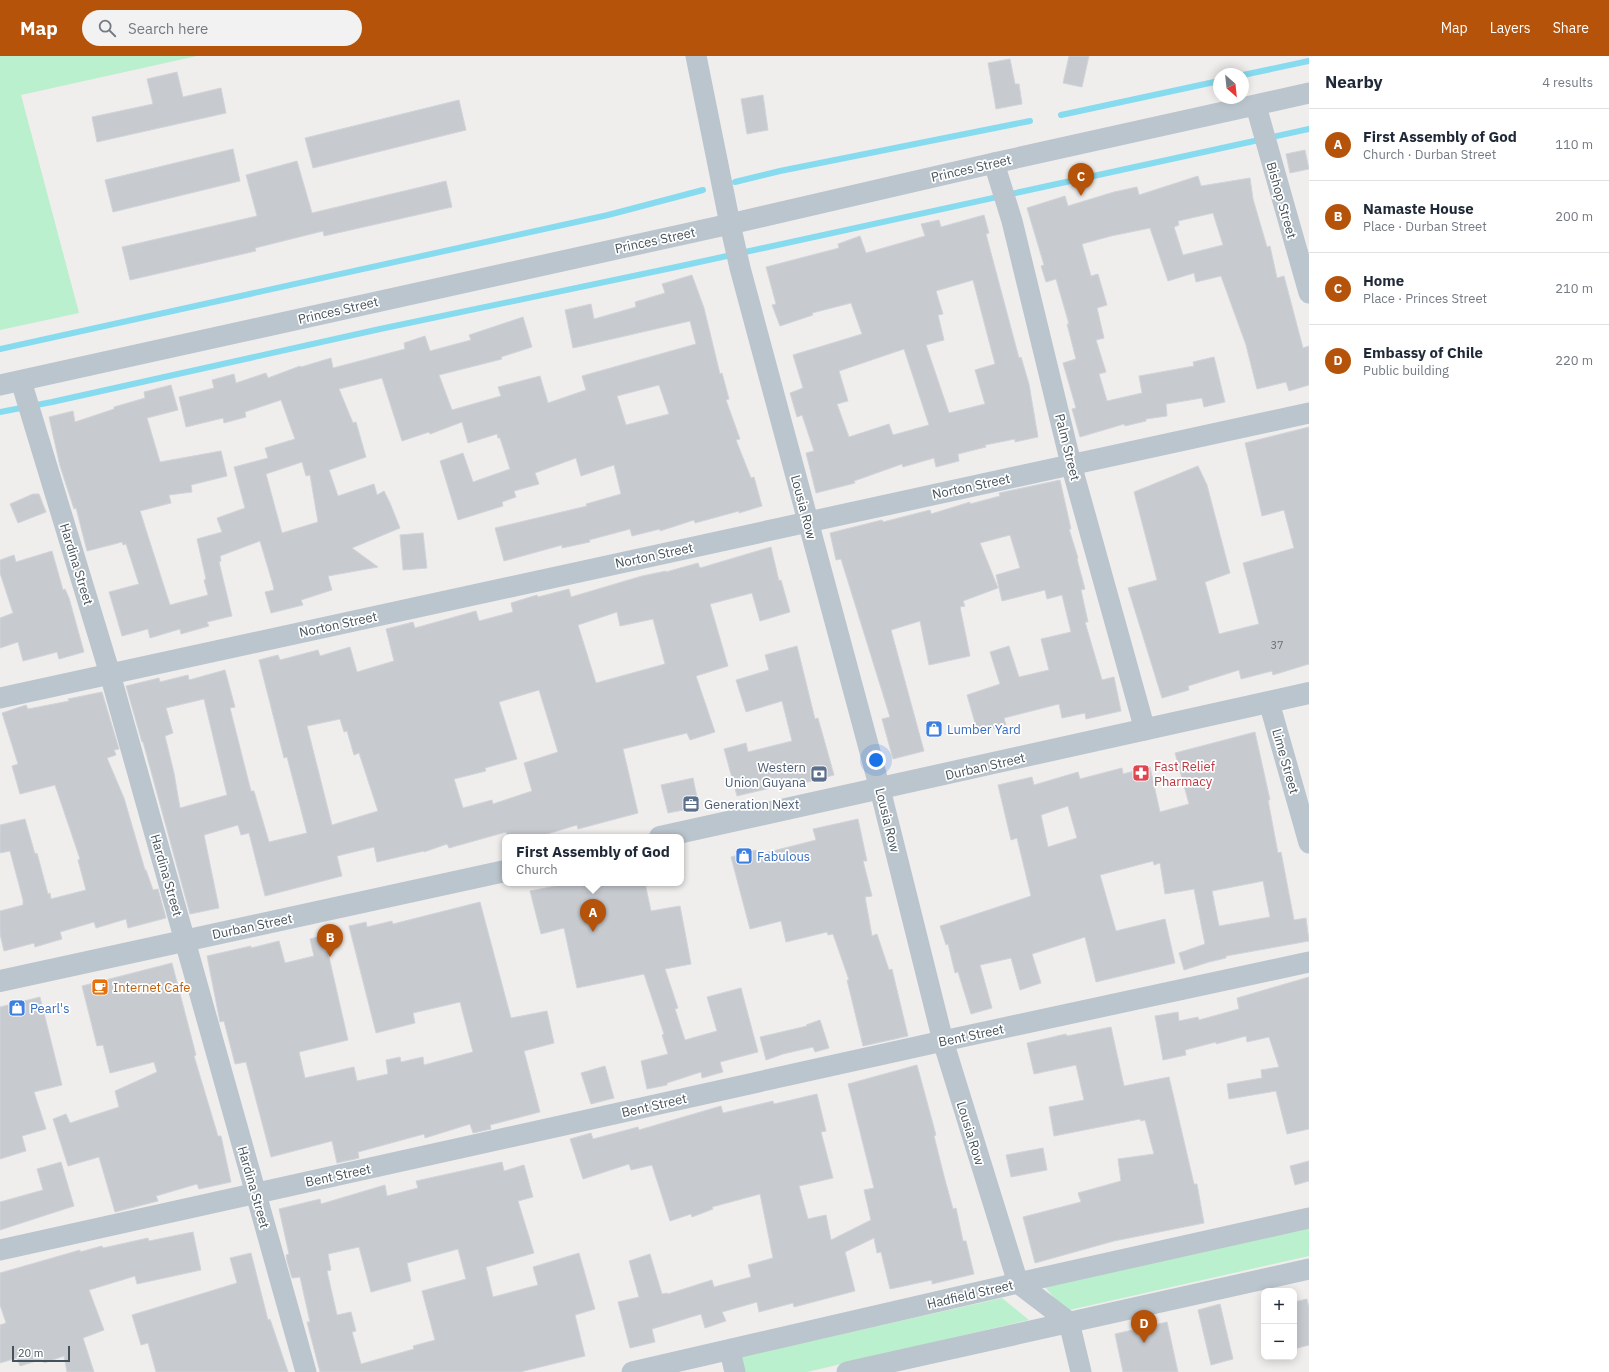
<!DOCTYPE html>
<html lang="en">
<head>
<meta charset="utf-8">
<style>
  :root { --surface:#fff; --page:#f2f2f3; --text:#1f2937; --muted:#747a83; --line:#e0e1e3; --accent:#b45309 }
  body { margin:0; font-family:"IBM Plex Sans",sans-serif; background:var(--page); color:var(--text) }
  .controls { position:absolute; right:12px; bottom:12px; display:grid; overflow:hidden; border-radius:8px; box-shadow:0 2px 10px #0003 }
  .controls button { width:36px; height:36px; display:grid; place-items:center; padding:0; border:0; border-bottom:1px solid var(--line); background:var(--surface); color:var(--text); font:20px sans-serif }
  .compass { position:absolute; left:1213px; top:12px; width:36px; height:36px; border-radius:50%; background:var(--surface); box-shadow:0 2px 10px #0003; rotate:153deg }
  .scale { position:absolute; left:12px; bottom:10px; width:58px; box-sizing:border-box; padding-left:4px; border:2px solid #45525b; border-top:0; font-size:11px; line-height:14px; white-space:nowrap; color:#45525b; -webkit-text-stroke:3px #fff; paint-order:stroke }
  .you { position:absolute; left:876px; top:704px; width:14px; height:14px; margin:-10px; border:3px solid #fff; border-radius:50%; background:#1a73e8; box-shadow:0 0 0 6px #1a73e833 }
  .badge { display:grid; place-items:center; width:26px; height:26px; border-radius:50%; background:var(--accent); color:#fff; font-size:13px; font-weight:700 }
  .pin { position:absolute; translate:-50% -33px; filter:drop-shadow(0 1px 2px #0008) }
  .pin::after { content:''; position:absolute; top:21px; width:14px; height:12px; background:inherit; clip-path:polygon(0 0,100% 0,50% 100%) }
  .popup { position:absolute; left:502px; top:778px; width:182px; height:52px; box-sizing:border-box; display:grid; place-content:center; border-radius:8px; background:var(--surface); filter:drop-shadow(0 1px 3px #0005); font-size:13px; white-space:nowrap; color:var(--muted) }
  .popup b { font-size:15px; color:var(--text) }
  .popup::after { content:''; position:absolute; left:50%; top:100%; margin-left:-8px; border:8px solid transparent; border-top-color:var(--surface) }
  .list { margin:0; padding:0; list-style:none }
  h2 { display:flex; justify-content:space-between; align-items:center; height:52px; margin:0; padding:0 16px; font-size:17px }
  h2 small { font-size:13px; font-weight:400; color:var(--muted) }
  .list li { display:grid; grid-template-columns:26px 1fr auto; gap:12px; align-items:center; box-sizing:border-box; height:72px; padding:0 16px; border-top:1px solid var(--line) }
  .list b { display:block; font-size:15px; white-space:nowrap }
  .list p { margin:0; font-size:13px; white-space:nowrap; color:var(--muted) }
  .list em { font-size:13px; font-style:normal; color:var(--muted) }
  .icon { flex:none; width:22px; height:22px; fill:none; stroke:currentColor; stroke-width:2; stroke-linecap:round; stroke-linejoin:round }
  .map { position:relative; flex:none; width:1309px; height:1316px; overflow:hidden }
  header { display:flex; align-items:center; gap:24px; box-sizing:border-box; height:56px; padding:0 20px; background:var(--accent); color:#fff }
  header strong { font-size:19px }
  nav { display:flex; gap:22px; margin-inline-start:auto; font-size:14px }
  .search { width:280px; height:36px; background:var(--page); display:flex; align-items:center; gap:10px; box-sizing:border-box; padding:0 14px; border-radius:22px; color:var(--muted); font-size:15px }
  main { display:flex }
  aside { flex:1; background:var(--surface) }
  .map>svg:first-child { display:block }
  .green { fill:#baf0cd }
  .lines { fill:none; stroke-linecap:round; stroke-linejoin:round }
  .stream { stroke:#86dbee; stroke-width:6 }
  .building { fill:#c7cbd0; stroke:#d1d4d9; fill-rule:evenodd }
  .minor { stroke:#bbc5cd; stroke-width:21 }
  .tertiary { stroke:#bbc5cd; stroke-width:22 }
  .labels { text-anchor:middle; stroke-width:3.5; stroke-linejoin:round; paint-order:stroke }
  .number-label { font-size:11px; fill:#667078 }
  .street-label { font-size:13px; fill:#45525b; stroke:#fff }
  .shop-label { font-size:13px; fill:#366cbe; stroke:#fff; text-anchor:start }
  .health-label { font-size:13px; fill:#be3a42; stroke:#fff; text-anchor:start }
  .service-label { font-size:13px; fill:#4e5e75; stroke:#fff; text-anchor:end }
  .food-label { font-size:13px; fill:#c56008; stroke:#fff; text-anchor:start }
</style>
</head>
<body>
<header>
<strong>Map</strong>
<div class="search"><svg class="icon" aria-label="search" viewBox="0 0 24 24"><circle cx="10" cy="10" r="6"/><path d="M15 15l6 6"/></svg>Search here</div>
<nav><a>Map</a><a>Layers</a><a>Share</a></nav>
</header>
<main>
<div class="map">
<svg width="1309" height="1316" viewBox="0 0 1309 1316">
  <rect width="100%" height="100%" fill="#f0eded"/>
  <g class="green">
    <path d="M0,0h197l-176,39 58,218 -79,17z"/>
    <path d="M1309,1172v28l-244,55 -20,-24z"/>
    <path d="M1002,1242l27,22 -222,52h-62l-4,-15z"/>
  </g>
  <g class="lines">
    <g class="stream">
      <path d="M1243,19l66,-14"/>
      <path d="M1061,59l158,-34"/>
      <path d="M735,126l45,-11 250,-50"/>
      <path d="M0,293l608,-134 95,-25"/>
      <path d="M0,356l52,-10 328,-73 301,-63 628,-137"/>
    </g>
  </g>
  <g class="building">
    <path d="M1069,0h20l-7,31 -19,-4z"/>
    <path d="M1010,3l5,25h4l3,20 -26,5 -8,-46z"/>
    <path d="M177,16l6,25 38,-9 5,25 -129,29 -5,-25 61,-13 -6,-25z"/>
    <path d="M763,39l5,35 -21,4 -6,-35z"/>
    <path d="M459,44l7,30 -153,38 -8,-30z"/>
    <path d="M233,93l7,32 -127,31 -8,-32z"/>
    <path d="M1305,94l4,19 -19,4 -4,-19z"/>
    <path d="M297,105l15,52 134,-32 6,26 -128,29 -1,-5 -68,17 1,3 -126,29 -8,-33 135,-31 -11,-41z"/>
    <path d="M1198,120l3,10 49,-8 3,21 14,48 3,-1 7,32 7,-2 19,72 6,-2v39l-20,6 -3,-9 -29,7 -11,-44 -25,-69 -25,6 -2,-9 -26,8 -18,-53 -39,8 -29,8 9,32 7,-2 9,31 -10,3 7,30 -8,2 10,32 -7,2 8,27 35,-8 -3,-17 55,-10 -1,-4 21,-5 11,45 -21,5 -2,-9 -36,6 1,12 -21,3v2l-21,5 -1,-2 -44,13 -8,-28 4,-1 -13,-45 13,-4 -9,-35h2l-13,-45 -10,3 -5,-16 3,-1 -17,-57 38,-12 3,10 46,-14 23,-5 2,8zM1213,157l10,32 -40,10 -9,-28 5,-2 -1,-4z"/>
    <path d="M984,159l5,18 -3,1 33,124 2,-1 8,27 9,53 -23,5v-3l-30,6 1,2 -28,7 1,7 -23,6 -2,-9 -31,9 -1,-3 -48,17 1,2 -39,10 -10,-40 8,-2 -12,-36 -5,2 -7,-24 13,-5 -10,-33 69,-21 -11,-31 -39,10 1,2 -33,11 -8,-21 4,-1 -10,-37 73,-19 -1,-4 22,-8 6,17 59,-17 -4,-12 18,-4 2,7zM973,224l22,84 -20,6 10,34 -36,9 -23,-68 18,-5 -6,-25 5,-1 -7,-23zM904,293l25,76 -36,10 -4,-11 -40,13 -12,-33 11,-3 -9,-30z"/>
    <path d="M692,219l12,33 16,66 2,-1 7,26 -3,1 14,39 -4,1 15,38 3,-1 8,29 -23,7v-2l-44,12 -1,-3 -34,11v-2l-28,7 -2,-7 -41,11 1,2 -28,6v-3l-58,16 -9,-33 92,-22 -1,-2 35,-10 -7,-29 -33,11 -5,-18 -41,15 4,11 -25,7 2,6 -14,5 1,4 -45,14 -18,-59 23,-8 10,29 37,-13 -10,-31h-2l-1,-4 -29,9 -6,-21 -32,12 -1,-2 -27,9 -20,-63 -43,11 14,34 3,-1 10,35 -37,13 9,26 36,-12 3,11 7,-4 6,12 10,25 -48,20 26,19 -50,9 4,14 -31,10 2,5 -32,8 -6,-21 9,-2 -1,-5 -13,-44 -40,15 1,5 -2,1 13,54 -25,6 2,4 -28,8 -1,-5 -30,9 -2,-9 -26,7 -13,-44 30,-8 -13,-40 -3,1 -1,-3 -35,9 -11,-43 -2,1 -14,-43 -11,-49 24,-6 2,11 39,-13v-2l31,-9 -1,-6 27,-7 7,25 -31,8 13,44 61,-11 6,25 -36,9 1,7 -23,3 2,8 -31,8 30,94 38,-10 -4,-15 2,-1 -9,-40 25,-7 -5,-14 28,-10 -11,-41 34,-9 -3,-10 30,-9 -14,-39 -36,12 1,5 -22,6 -1,-5 -37,9 -7,-30 35,-9 -2,-8 22,-6 2,9 30,-10 2,5 32,-12 1,1 30,-9 2,10 72,-19 -1,-6 21,-7 5,15 41,-11 -2,-5 54,-18 9,30 -31,10 1,2 -63,16 13,35 49,-14 -3,-9 42,-11 8,27 38,-13 -4,-14 114,-32 -6,-23 -117,27 -8,-38 26,-6 3,15 42,-12 -1,-5 30,-9 -3,-9zM659,329l10,29 -43,11 -9,-29zM302,406l4,14 4,-1 8,47 -36,11 -16,-59z"/>
    <path d="M1309,371v237l-36,11 -1,-4 -31,8 -2,-9 -51,16 1,4 -27,8 -34,-110 29,-8 -23,-88 64,-26 9,19 23,88 -25,9 14,52 40,-10 -16,-61 51,-15 -10,-38 -22,6 -17,-73z"/>
    <path d="M1060,424l11,49h-2l9,29 -1,1 8,30 -4,1 7,32h-3l17,58 12,-3 7,34 -35,8 -1,-6 -23,5 -3,-14 -55,14 2,7 -28,8 -11,-38 33,-11 -10,-32 19,-6 10,31 30,-7 -8,-31 30,-7 -9,-37 -15,4 -2,-9 -43,11 -6,-26 24,-7 -10,-33 -30,8 18,45 -35,13 2,5 -5,1 10,49 -41,9 -9,-44 -29,9 33,121 -31,8 -11,-40 8,-2 -49,-158 -5,1 -6,-27 52,-13 1,2 47,-12 1,4 39,-12v2l30,-8 -1,-3z"/>
    <path d="M33,438h6l7,18 -28,11 -8,-19z"/>
    <path d="M423,477l4,35 -24,2 -3,-35z"/>
    <path d="M771,491l8,34 2,-1 9,32 -30,9 -8,-28 -42,11 18,62 -32,10 19,56 -25,8 -3,-7 -64,16 15,64 -60,16 -1,-4 -40,12h-29l-2,-5 -57,16 -2,-4 -23,8v-1l-47,11 -3,-15 -37,9 5,20 -77,20 -16,-63 -8,2 -3,-10 -34,10 15,73 -29,6 -47,-172h-1l-16,-56 33,-8 1,4 28,-7 1,5 36,-10 10,37 -5,1 21,83h3l15,51 38,-9 -20,-76 -3,1 -25,-98 19,-5 2,5 38,-10 2,6 30,-9 7,25 37,-11 -8,-32 27,-7 2,6 61,-17 3,10 34,-9 -2,-9 26,-8 1,2 31,-8 2,8 71,-21 24,-5v1l32,-9 2,5zM617,556l3,14 33,-7 12,45 -69,19 -18,-58zM539,634l19,62 -34,11 8,28 -39,13 -1,-4 -29,8 -9,-29 32,-8 -1,-3 32,-9 -18,-57zM204,643l23,96 -47,13 -6,-35 -9,-37 8,-3 -7,-25zM340,663l4,13 3,-1 7,24 5,-2 19,58 -46,14 -25,-99z"/>
    <path d="M52,495l11,39 2,-1 4,9 15,54 -25,7 -2,-7 -34,9 -5,-19 -18,6v-30l13,-5 -13,-40v-13l14,-5 2,7z"/>
    <path d="M797,590l18,73 3,-1 16,57 -30,8v-3l-67,16 -13,-47 22,-6 2,9 44,-11 -10,-40 -36,11 -10,-32 33,-10 -4,-15z"/>
    <path d="M102,636l17,57 -5,1 2,5 -9,3 17,40 21,72h1l7,20 5,-1 8,29 -38,10 -2,-9 -30,9 -2,-6 -34,10 2,7 -27,8 -1,-4 -30,8 -4,-17v-23l23,-6v-5l-13,-49 -10,2v-28l25,-6 10,35 2,-1 11,41 2,-1 1,6 35,-9 -8,-30 2,-1 -25,-74 -35,9 -8,-28 6,-2 -16,-51 24,-8 2,4 41,-8 -1,-2z"/>
    <path d="M1255,676l15,68h-2l10,53 3,-1 13,68 12,-2 3,23 -83,15v2l-17,4 -25,8 -5,-17 26,-9 -11,-55 -29,5 -5,-31 -6,2 -1,-4 -53,14 16,56 49,-12 10,44 -79,19 -11,-45 -53,17 9,29 -21,7 -9,-32 -31,7 12,43 -21,6 -13,-42 -3,1 -7,-29 -2,1 -6,-19 91,-30 -14,-58 -6,2 -13,-55 34,-8 2,8 44,-13 2,7 42,-11 1,6 27,-7 10,45 29,-8 -14,-51zM1068,750l9,32 -29,9 -7,-32zM1263,825l7,36 -51,9 -7,-35z"/>
    <path d="M693,722l6,29 -31,6 -7,-28z"/>
    <path d="M858,763l9,42h-4l9,35 -7,1 7,39 5,-2 12,36 3,-1 16,67 -45,10 -16,-66h2l-16,-46 -5,1 -1,-3 -41,10 -5,-21 -31,8 -19,-72 25,-7 1,5 59,-15 -3,-11z"/>
    <path d="M572,827h73l6,28 29,-5 11,58 -26,5 13,39 -3,1 10,31 32,-9 -10,-34 34,-9 17,64 -38,10 3,10 -21,6 -1,-6 -34,11v2l-20,4 -6,-28 27,-7 -6,-19 2,-1 -20,-60 -67,14 -13,-60 -23,6 -11,-43z"/>
    <path d="M480,846l31,116 36,-7 7,32 -30,8 16,61 -50,13 1,4 -18,4 -3,-9 -45,14 -1,-4 -66,18 1,6 -22,5 -5,-22 -61,16 -25,-95 -11,2 -11,-43 -4,1 -13,-66 44,-10v2l28,-7 6,22 29,-7 -4,-17 14,-4 24,105 -49,12 6,26 49,-11 3,14 31,-7 -2,-14 14,-3 1,5 22,-5 1,8 49,-13 -13,-50 -47,11 2,10 -39,10 -27,-107 17,-4 1,5 25,-6 1,3z"/>
    <path d="M172,907l24,92 -2,1 24,80h3l10,46 -32,7 -2,-5 -41,12 2,5 -43,11 -16,-55 -31,9 -15,-47 13,-5 4,9 49,-16 -4,-16 42,-19 -3,-10 -44,11 -7,-28 -6,1 -15,-60z"/>
    <path d="M1309,921v152l-22,5 -11,-43 -47,8 -2,-15 35,-6 -1,-8 18,-3 -10,-30 -22,5 -1,-6 -30,8v-2l-31,8 1,5 -23,5 -8,-44 23,-4 1,9 19,-4 1,3 40,-11 -2,-11z"/>
    <path d="M40,941l22,88 -28,7 12,37 -24,7 4,15 -26,8v-152z"/>
    <path d="M820,964l9,28 -14,4 -2,-5 -30,7 -17,6 -6,-23 47,-11 -1,-1z"/>
    <path d="M1111,971l13,59 45,-9 25,107h3l7,39 -90,18 -79,22 -12,-46 58,-15 -3,-9 43,-12 -3,-22 36,-5 -9,-34 -4,1 -1,-2 -86,17 -5,-29 35,-7 -8,-35 -42,9 -7,-31 39,-9 1,2z"/>
    <path d="M917,1009l19,70 -2,1 10,40 9,33 3,-1 7,33h3l8,33 -42,10v-4l-42,9 -9,-37 -4,1 -3,-15 -29,14 10,39 -61,16 -1,-4 -34,9 -2,-10 -35,10 4,9 -21,7 -4,-14 -49,15 3,13 -25,6 -12,-46 21,-5 -10,-36 21,-7 12,40 5,-1 1,1 44,-14 2,7 37,-10 -3,-12 25,-7 -13,-64 -48,13 1,2 -21,8 -1,-3 -21,7 -18,-56 -21,5 -2,-6 -46,15 -13,-40 21,-6 2,6 45,-12 1,3 82,-24 2,7 50,-12 1,3 43,-10 9,37 -5,1 12,46 -34,8 9,33 18,-4 5,25 40,-20 -7,-30 10,-2 -26,-104z"/>
    <path d="M605,1010l9,32 -23,6 -10,-31z"/>
    <path d="M1043,1092l4,22 -36,7 -5,-22z"/>
    <path d="M1309,1105v20l-14,4 -5,-19z"/>
    <path d="M61,1106l13,44 -74,24v-28l43,-12 -6,-21z"/>
    <path d="M502,1106l2,9 20,-6 9,32 -15,4 16,52 -48,14 7,30 45,-12 -5,-18 46,-14 16,56 -20,6 10,41 -65,16h-200l-13,-50h3l-10,-45 -8,1 -5,-17 -1,-6 3,-1 -10,-45 41,-10 1,5 64,-19 2,11 31,-8 -2,-7zM359,1191l12,45 40,-11 -4,-18 51,-14 8,30 -44,12 13,49 -22,6 1,3 -53,15 -9,-32 4,-1 -5,-19 -14,3 -10,-44 4,-1 -3,-16z"/>
    <path d="M193,1176l8,38 -64,14 -2,-8 -46,14 15,40 -21,8 11,34h-27l-3,-16 -20,7 -1,-4 -23,7 -3,-8 -17,5v-38l6,-2 -6,-18v-32l80,-23v2l22,-6 1,2 45,-10 1,3z"/>
    <path d="M251,1197l17,67 2,-1 18,53h-132l-8,-29 -7,2 -9,-30 105,-32 -7,-25z"/>
    <path d="M1307,1243l2,9v37l-15,4v-47z"/>
    <path d="M1220,1248l13,55 -22,6 -13,-55z"/>
    <path d="M1167,1266l11,50h-55l-8,-38z"/>
  </g>
  <g class="lines">
    <g class="minor">
      <path d="M696,0l34,168 10,44 140,521 63,252 75,242 51,39 12,50"/>
      <path d="M1256,50l53,187"/>
      <path d="M994,107l18,58 59,243 74,266"/>
      <path d="M21,325l89,293 196,698"/>
      <path d="M0,329l730,-161 264,-61 315,-70"/>
      <path d="M0,642l1309,-285"/>
      <path d="M1269,646l40,141"/>
      <path d="M0,1194l943,-209 366,-79"/>
      <path d="M730,1295l5,21"/>
      <path d="M632,1316l386,-89 291,-65"/>
      <path d="M847,1316l462,-103"/>
    </g>
    <g class="tertiary">
      <path d="M660,781l649,-144"/>
      <path d="M0,925l505,-110"/>
    </g>
  </g>
  <defs>
    <g id="shop-square" transform="scale(0.9)"><rect x="-9" y="-9" width="18" height="18" rx="4" fill="#3f7fe0" stroke="#fff"/><path d="M-5-2.5h2.3a2.7 3.5 0 0 1 5.4 0H5L5.5 6h-11ZM-1.5-2.5h3a1.5 2.3 0 0 0-3 0Z" fill="#fff"/></g>
    <g id="pharmacy-square" transform="scale(0.9)"><rect x="-9" y="-9" width="18" height="18" rx="4" fill="#e0444e" stroke="#fff"/><path d="M-2-6h4v4h4v4h-4v4h-4v-4h-4v-4h4Z" fill="#fff"/></g>
    <g id="bank-square" transform="scale(0.9)"><rect x="-9" y="-9" width="18" height="18" rx="4" fill="#5c6f8a" stroke="#fff"/><path d="M-6-4H6V4H-6ZM0-2.3a2.3 2.3 0 1 0 0 4.6a2.3 2.3 0 1 0 0-4.6Z" fill="#fff"/></g>
    <g id="office-square" transform="scale(0.9)"><rect x="-9" y="-9" width="18" height="18" rx="4" fill="#5c6f8a" stroke="#fff"/><path d="M-6-3h4V-5.5h4V-3h4V5H-6ZM-1-4.5V-3h2v-1.5ZM-6 0V1H6V0Z" fill="#fff"/></g>
    <g id="cafe-square" transform="scale(0.9)"><rect x="-9" y="-9" width="18" height="18" rx="4" fill="#e8710a" stroke="#fff"/><path d="M-5.5-4.5H6V0H3Q3 3.5 0 3.5H-2.5Q-5.5 3.5-5.5 0ZM3-3.2v2h1.7v-2ZM-6 4.5H4V6H-6Z" fill="#fff"/></g>
  </defs>
  <g fill-rule="evenodd">
    <use href="#shop-square" x="934" y="673"/>
    <use href="#pharmacy-square" x="1141" y="717"/>
    <use href="#bank-square" x="819" y="718"/>
    <use href="#office-square" x="691" y="748"/>
    <use href="#shop-square" x="744" y="800"/>
    <use href="#cafe-square" x="100" y="931"/>
    <use href="#shop-square" x="17" y="952"/>
  </g>
  <g class="labels">
    <g class="number-label">
      <text x="1277" y="593">37</text>
    </g>
    <g class="street-label">
      <text transform="translate(971 112) rotate(-13)" y="5">Princes Street</text>
      <text transform="translate(1282 144) rotate(74)" y="5">Bishop Street</text>
      <text transform="translate(655 184) rotate(-12)" y="5">Princes Street</text>
      <text transform="translate(338 254) rotate(-13)" y="5">Princes Street</text>
      <text transform="translate(1068 391) rotate(76)" y="5">Palm Street</text>
      <text transform="translate(971 430) rotate(-12)" y="5">Norton Street</text>
      <text transform="translate(804 451) rotate(75)" y="5">Lousia Row</text>
      <text transform="translate(654 499) rotate(-12)" y="5">Norton Street</text>
      <text transform="translate(77 508) rotate(73)" y="5">Hardina Street</text>
      <text transform="translate(338 568) rotate(-12)" y="5">Norton Street</text>
      <text transform="translate(1286 705) rotate(74)" y="5">Lime Street</text>
      <text transform="translate(985 710) rotate(-13)" y="5">Durban Street</text>
      <text transform="translate(888 764) rotate(76)" y="5">Lousia Row</text>
      <text transform="translate(167 819) rotate(74)" y="5">Hardina Street</text>
      <text transform="translate(252 870) rotate(-12)" y="5">Durban Street</text>
      <text transform="translate(971 979) rotate(-12)" y="5">Bent Street</text>
      <text transform="translate(654 1049) rotate(-13)" y="5">Bent Street</text>
      <text transform="translate(971 1077) rotate(73)" y="5">Lousia Row</text>
      <text transform="translate(338 1119) rotate(-12)" y="5">Bent Street</text>
      <text transform="translate(254 1131) rotate(74)" y="5">Hardina Street</text>
      <text transform="translate(970 1238) rotate(-13)" y="5">Hadfield Street</text>
    </g>
    <g class="shop-label">
      <text x="947" y="678">Lumber Yard</text>
      <text x="757" y="805">Fabulous</text>
      <text x="30" y="957">Pearl's</text>
    </g>
    <g class="health-label">
      <text x="1154" y="715">Fast Relief<tspan x="1154" dy="15">Pharmacy</tspan></text>
    </g>
    <g class="service-label">
      <text x="806" y="716">Western<tspan x="806" dy="15">Union Guyana</tspan></text>
      <text x="704" y="753" text-anchor="start">Generation Next</text>
    </g>
    <g class="food-label">
      <text x="113" y="936">Internet Cafe</text>
    </g>
  </g>
</svg>
<div class="controls">
<button>+</button>
<button>−</button>
</div>
<svg class="compass" viewBox="-18 -18 36 36"><path d="M0-13l5 13h-10z" fill="#e53935"/><path d="M0 13l5-13h-10z" fill="#747a83"/></svg>
<div class="scale">20 m</div>
<div class="you"></div>
<div class="pin badge" style="left:593px;top:876px">A</div>
<div class="popup"><b>First Assembly of God</b>Church</div>
<div class="pin badge" style="left:330px;top:901px">B</div>
<div class="pin badge" style="left:1081px;top:140px">C</div>
<div class="pin badge" style="left:1144px;top:1287px">D</div>
</div>
<aside>
<h2>Nearby<small>4 results</small></h2>
<ul class="list">
<li><span class="badge">A</span><div><b>First Assembly of God</b><p>Church · Durban Street</p></div><em>110 m</em></li>
<li><span class="badge">B</span><div><b>Namaste House</b><p>Place · Durban Street</p></div><em>200 m</em></li>
<li><span class="badge">C</span><div><b>Home</b><p>Place · Princes Street</p></div><em>210 m</em></li>
<li><span class="badge">D</span><div><b>Embassy of Chile</b><p>Public building</p></div><em>220 m</em></li>
</ul>
</aside>
</main>
</body>
</html>
